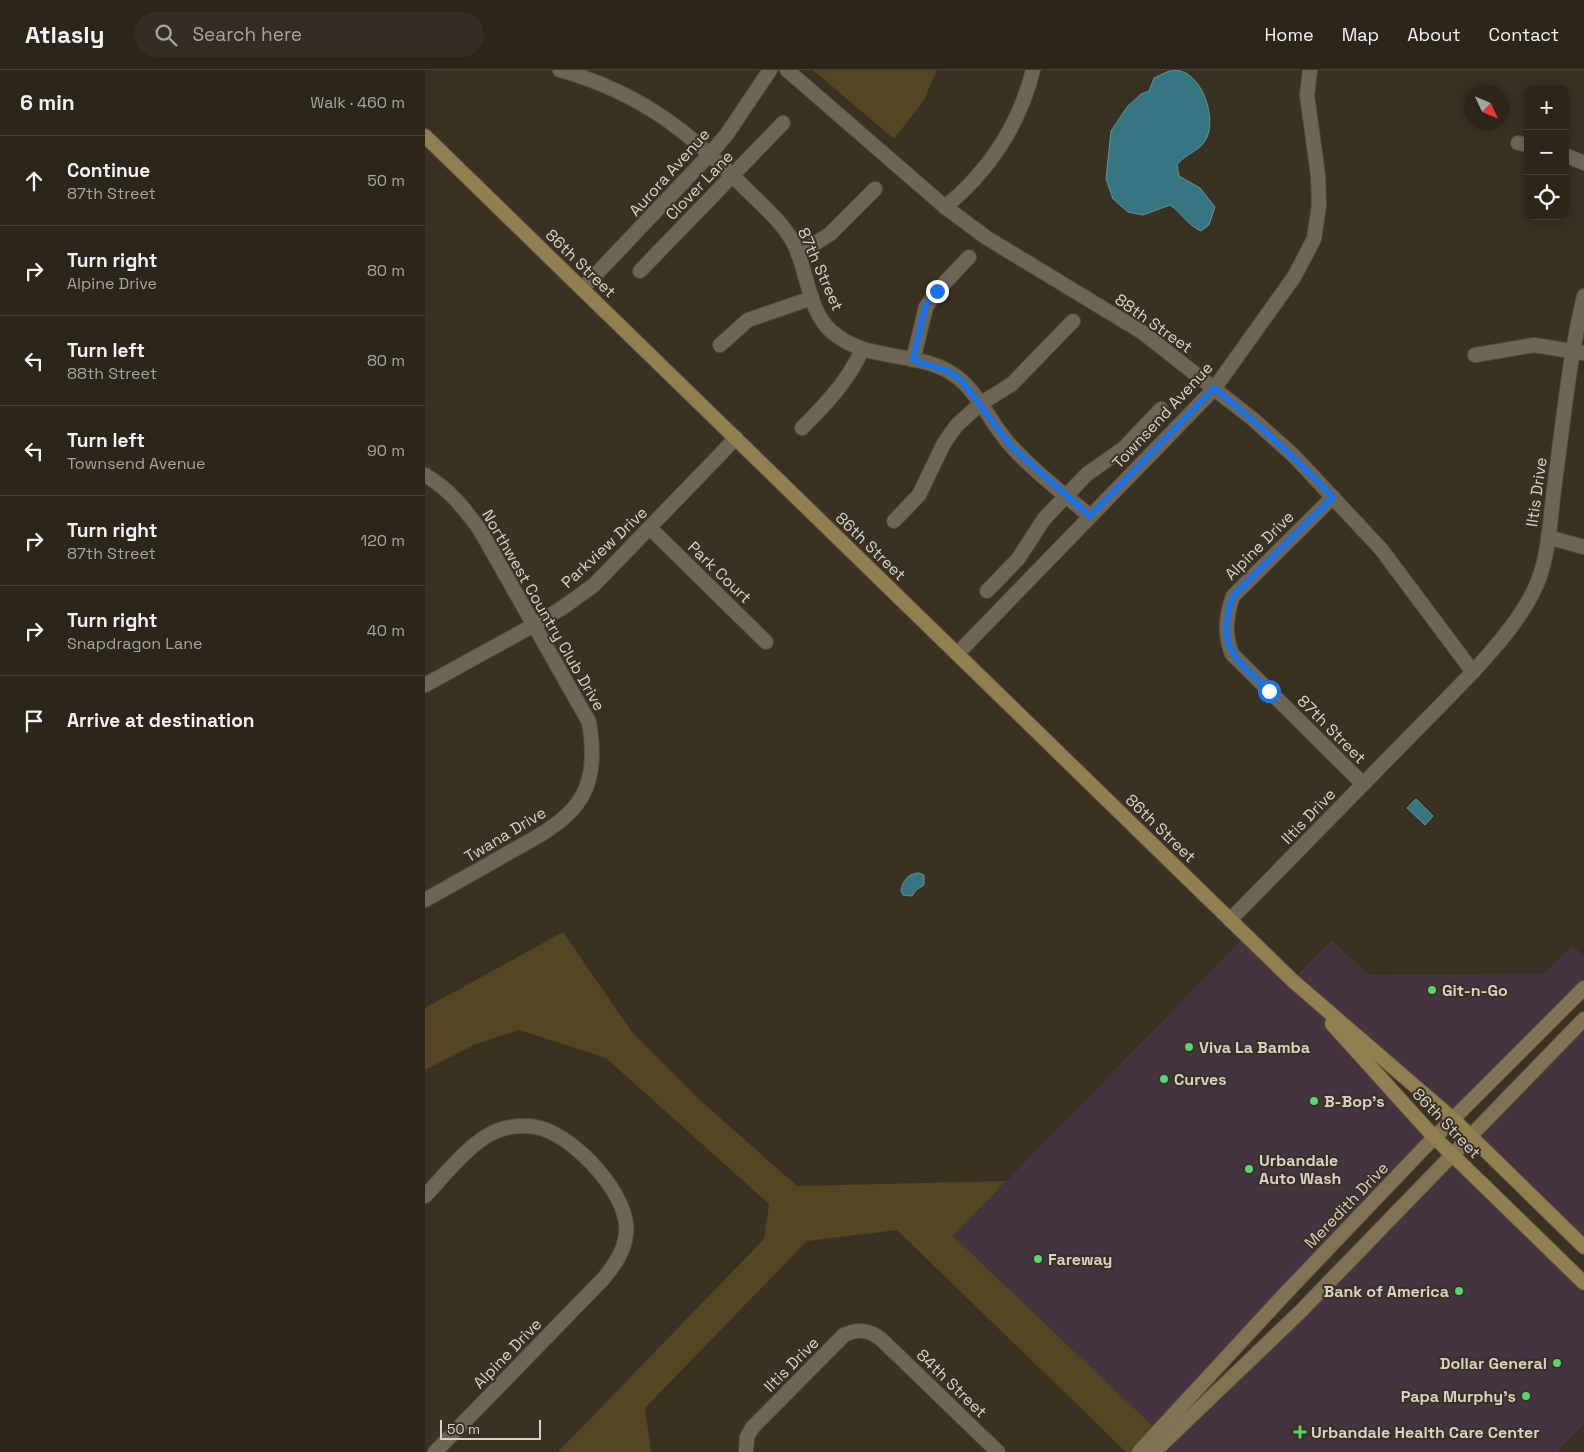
<!DOCTYPE html>
<html lang="en">
<head>
<meta charset="utf-8">
<style>
  :root { --surface:#2b251a; --page:#332d23; --text:#f1f3f6; --muted:#a6a5a2; --line:#474239 }
  body { margin:0; font-family:"Space Grotesk",sans-serif; background:var(--page); color:var(--text) }
  .controls { position:absolute; right:15px; top:15px; display:grid; overflow:hidden; border-radius:10px; box-shadow:0 2px 12px #0003 }
  .controls button { width:45px; height:45px; display:grid; place-items:center; padding:0; border:0; border-bottom:1px solid var(--line); background:var(--surface); color:var(--text); font:25px sans-serif }
  .compass { position:absolute; left:1039px; top:15px; width:45px; height:45px; border-radius:50%; background:var(--surface); box-shadow:0 2px 12px #0003; rotate:134deg }
  .scale { position:absolute; left:15px; bottom:12px; width:101px; box-sizing:border-box; padding-left:5px; border:2px solid #d7d3c9; border-top:0; font-size:14px; line-height:18px; white-space:nowrap; color:#d7d3c9; -webkit-text-stroke:4px #393122; paint-order:stroke }
  .stop { position:absolute; width:15px; height:15px; margin:-11px; border:4px solid #1a73e8; border-radius:50%; background:#fff }
  .stop.end { background:#1a73e8; border-color:#fff; box-shadow:0 1px 5px #0008 }
  .list { margin:0; padding:0; list-style:none }
  h2 { display:flex; justify-content:space-between; align-items:center; height:65px; margin:0; padding:0 20px; font-size:21px }
  h2 small { font-size:16px; font-weight:400; color:var(--muted) }
  .list li { display:grid; grid-template-columns:32px 1fr auto; gap:15px; align-items:center; box-sizing:border-box; height:90px; padding:0 20px; border-top:1px solid var(--line) }
  .list b { display:block; font-size:19px; white-space:nowrap }
  .list p { margin:0; font-size:16px; white-space:nowrap; color:var(--muted) }
  .list em { font-size:16px; font-style:normal; color:var(--muted) }
  .icon { flex:none; width:28px; height:28px; fill:none; stroke:currentColor; stroke-width:2; stroke-linecap:round; stroke-linejoin:round }
  .map { position:relative; flex:none; width:1159px; height:1382px; overflow:hidden }
  header { display:flex; align-items:center; gap:30px; box-sizing:border-box; height:70px; padding:0 25px; background:var(--surface); border-bottom:1px solid var(--line) }
  header strong { font-size:24px }
  nav { display:flex; gap:28px; margin-inline-start:auto; font-size:18px }
  .search { width:350px; height:45px; background:var(--page); display:flex; align-items:center; gap:12px; box-sizing:border-box; padding:0 18px; border-radius:28px; color:var(--muted); font-size:19px }
  main { display:flex }
  aside { flex:1; background:var(--surface) }
  .map>svg:first-child { display:block }
  .commercial { fill:#443440 }
  .green { fill:#544523 }
  .water { fill:#367582; stroke:#669197 }
  .lines { fill:none; stroke-linecap:round; stroke-linejoin:round }
  .minor-casing { stroke:#534d3f; stroke-width:16 }
  .secondary-casing { stroke:#534d3f; stroke-width:16 }
  .primary-casing { stroke:#534d3f; stroke-width:16 }
  .minor { stroke:#6e6655; stroke-width:14 }
  .secondary { stroke:#807253; stroke-width:14 }
  .primary { stroke:#917f50; stroke-width:14 }
  .route { stroke:#1a73e8; stroke-width:6 }
  .poi-dot { fill:#58d570; stroke:#393122; stroke-width:2 }
  .labels { text-anchor:middle; stroke-width:4; stroke-linejoin:round; paint-order:stroke }
  .street-label { font-size:16px; fill:#d7d3c9; stroke:#393122 }
  .poi-label { font-size:16px; font-weight:bold; fill:#d7d3c9; stroke:#393122; text-anchor:start }
</style>
</head>
<body>
<header>
<strong>Atlasly</strong>
<div class="search"><svg class="icon" aria-label="search" viewBox="0 0 24 24"><circle cx="10" cy="10" r="6"/><path d="M15 15l6 6"/></svg>Search here</div>
<nav><a>Home</a><a>Map</a><a>About</a><a>Contact</a></nav>
</header>
<main>
<aside>
<h2>6 min<small>Walk · 460 m</small></h2>
<ul class="list">
<li><svg class="icon" aria-label="ahead" viewBox="0 0 24 24"><path d="M12 20V5M6 11l6-6 6 6"/></svg><div><b>Continue</b><p>87th Street</p></div><em>50 m</em></li>
<li><svg class="icon" aria-label="right" viewBox="0 0 24 24"><path d="M7 20v-9h11M14 6l5 5-5 5"/></svg><div><b>Turn right</b><p>Alpine Drive</p></div><em>80 m</em></li>
<li><svg class="icon" aria-label="left" viewBox="0 0 24 24"><path d="M17 20v-9H6M10 6l-5 5 5 5"/></svg><div><b>Turn left</b><p>88th Street</p></div><em>80 m</em></li>
<li><svg class="icon" aria-label="left" viewBox="0 0 24 24"><path d="M17 20v-9H6M10 6l-5 5 5 5"/></svg><div><b>Turn left</b><p>Townsend Avenue</p></div><em>90 m</em></li>
<li><svg class="icon" aria-label="right" viewBox="0 0 24 24"><path d="M7 20v-9h11M14 6l5 5-5 5"/></svg><div><b>Turn right</b><p>87th Street</p></div><em>120 m</em></li>
<li><svg class="icon" aria-label="right" viewBox="0 0 24 24"><path d="M7 20v-9h11M14 6l5 5-5 5"/></svg><div><b>Turn right</b><p>Snapdragon Lane</p></div><em>40 m</em></li>
<li><svg class="icon" aria-label="arrive" viewBox="0 0 24 24"><path d="M6 21V4h12l-3 4 3 4H6"/></svg><div><b>Arrive at destination</b></div></li>
</ul>
</aside>
<div class="map">
<svg width="1159" height="1382" viewBox="0 0 1159 1382">
  <rect width="100%" height="100%" fill="#393122"/>
  <g class="commercial">
    <path d="M821,865l46,45 40,-40 37,35 174,-1 29,-29 12,11v32l-131,131 -156,-134 137,152 -276,294 -205,-195z"/>
    <path d="M1159,949v228l-113,-111z"/>
    <path d="M1027,1085l132,128v141l-27,28h-403z"/>
  </g>
  <g class="green">
    <path d="M388,0h124l-13,30 -30,39z"/>
    <path d="M138,862l69,100 70,70 95,84 209,-5 -53,55 205,195 -19,21h-13l-229,-222 -90,11 -162,167 6,44h-93l206,-213 5,-35 -163,-146 -87,-28 -43,14 -51,26v-62z"/>
  </g>
  <g class="water">
    <path d="M744,1c3,0 8,-1 11,0 23,5 36,47 27,66 -6,15 -22,16 -30,28l2,11 21,12 15,19 -6,18 -8,6c-15,-7 -19,-18 -31,-26l-27,10 -15,-3 -15,-13 -7,-20 5,-48 16,-24 14,-13 8,-3 5,-13z"/>
    <path d="M991,729l17,17 -8,9 -18,-17z"/>
    <path d="M494,803l5,2v10l-8,5 -4,6 -9,-1 -2,-4c1,-10 8,-18 18,-18z"/>
  </g>
  <g class="lines">
    <g class="minor-casing">
      <g id="minor">
        <path d="M135,0c82,23 129,62 188,121 16,16 34,31 45,51 15,28 14,67 38,89 33,30 80,20 117,40 29,16 41,51 63,75 22,25 53,48 79,70"/>
        <path d="M362,0l158,137 42,31 155,94 112,88 40,36 87,93 92,123"/>
        <path d="M1093,73l10,2"/>
        <path d="M1140,85l19,8"/>
        <path d="M520,137c45,-37 74,-81 88,-137"/>
        <path d="M373,184l32,-20 45,-45"/>
        <path d="M215,201l143,-148"/>
        <path d="M157,219l128,-135 17,-20 43,-64"/>
        <path d="M295,275l28,-25 64,-22"/>
        <path d="M1050,285l59,-10 50,8"/>
        <path d="M488,290l13,-53 11,-16 32,-34"/>
        <path d="M377,358c24,-24 46,-47 60,-78"/>
        <path d="M0,405c24,14 39,33 55,55l109,192c13,78 -18,97 -81,131 -27,16 -55,31 -83,47"/>
        <path d="M908,427l-100,99c-7,20 -9,38 -1,58l131,130"/>
        <path d="M469,451l25,-26 24,-50 13,-19 24,-22 32,-20 61,-63"/>
        <path d="M225,458l116,114"/>
        <path d="M1123,467l36,10"/>
        <path d="M562,521l31,-32 26,-40 43,-45 37,-26 37,-39"/>
        <path d="M532,584l257,-265 80,-112 20,-38 5,-34 -1,-30 -11,-80 3,-25"/>
        <path d="M0,615l109,-60 28,-17 32,-23 142,-147"/>
        <path d="M805,850l243,-248c24,-27 48,-53 63,-86 13,-29 14,-66 18,-97 9,-65 15,-130 30,-193"/>
        <path d="M0,1126c18,-19 44,-52 67,-63 14,-7 33,-9 48,-5 35,9 91,68 86,106 -2,18 -11,30 -22,44l-169,174"/>
        <path d="M321,1382l1,-15 5,-9 92,-93c14,-7 26,-5 38,5l116,112"/>
      </g>
    </g>
    <g class="secondary-casing">
      <g id="secondary">
        <path d="M714,1382l144,-156 141,-148 160,-160"/>
        <path d="M729,1382l146,-140 284,-293"/>
      </g>
    </g>
    <g class="primary-casing">
      <g id="primary">
        <path d="M0,66l868,845 160,138 131,128"/>
        <path d="M907,954l102,113 150,146"/>
      </g>
    </g>
    <use href="#minor" class="minor"/>
    <use href="#secondary" class="secondary"/>
    <use href="#primary" class="primary"/>
  </g>
  <g class="lines">
    <path class="route" d="M512,221l-12,16 -12,53 35,11 14,10 49,65 79,70 124,-128c43,34 81,70 119,109l-100,99c-18,51 2,62 36,95"/>
  </g>
  <g class="poi-dot">
    <circle cx="1007" cy="920" r="5"/>
    <circle cx="764" cy="977" r="5"/>
    <circle cx="739" cy="1009" r="5"/>
    <circle cx="889" cy="1031" r="5"/>
    <circle cx="824" cy="1099" r="5"/>
    <circle cx="613" cy="1189" r="5"/>
    <circle cx="1034" cy="1221" r="5"/>
    <circle cx="1132" cy="1293" r="5"/>
    <circle cx="1101" cy="1326" r="5"/>
    <path d="M872.5 1354.5h5v5h5v5h-5v5h-5v-5h-5v-5h5z"/>
  </g>
  <g class="labels">
    <g class="street-label">
      <text transform="translate(244 102) rotate(-48)" y="6">Aurora Avenue</text>
      <text transform="translate(274 115) rotate(-46)" y="6">Clover Lane</text>
      <text transform="translate(156 193) rotate(44)" y="6">86th Street</text>
      <text transform="translate(396 199) rotate(66)" y="6">87th Street</text>
      <text transform="translate(729 253) rotate(35)" y="6">88th Street</text>
      <text transform="translate(737 345) rotate(-47)" y="6">Townsend Avenue</text>
      <text transform="translate(1111 422) rotate(-82)" y="6">Iltis Drive</text>
      <text transform="translate(834 475) rotate(-45)" y="6">Alpine Drive</text>
      <text transform="translate(446 476) rotate(44)" y="6">86th Street</text>
      <text transform="translate(179 477) rotate(-43)" y="6">Parkview Drive</text>
      <text transform="translate(295 502) rotate(44)" y="6">Park Court</text>
      <text transform="translate(119 540) rotate(60)" y="6">Northwest Country Club Drive</text>
      <text transform="translate(907 659) rotate(45)" y="6">87th Street</text>
      <text transform="translate(883 746) rotate(-46)" y="6">Iltis Drive</text>
      <text transform="translate(736 758) rotate(44)" y="6">86th Street</text>
      <text transform="translate(80 764) rotate(-31)" y="6">Twana Drive</text>
      <text transform="translate(1022 1053) rotate(46)" y="6">86th Street</text>
      <text transform="translate(921 1135) rotate(-46)" y="6">Meredith Drive</text>
      <text transform="translate(82 1283) rotate(-46)" y="6">Alpine Drive</text>
      <text transform="translate(366 1294) rotate(-45)" y="6">Iltis Drive</text>
      <text transform="translate(527 1313) rotate(44)" y="6">84th Street</text>
    </g>
    <g class="poi-label">
      <text x="1017" y="926">Git-n-Go</text>
      <text x="774" y="983">Viva La Bamba</text>
      <text x="749" y="1015">Curves</text>
      <text x="899" y="1037">B-Bop's</text>
      <text x="834" y="1096">Urbandale<tspan x="834" dy="18">Auto Wash</tspan></text>
      <text x="623" y="1195">Fareway</text>
      <text x="1024" y="1227" text-anchor="end">Bank of America</text>
      <text x="1122" y="1299" text-anchor="end">Dollar General</text>
      <text x="1091" y="1332" text-anchor="end">Papa Murphy's</text>
      <text x="886" y="1368">Urbandale Health Care Center</text>
    </g>
  </g>
</svg>
<div class="controls">
<button>+</button>
<button>−</button>
<button><svg class="icon" aria-label="locate" viewBox="0 0 24 24"><circle cx="12" cy="12" r="6"/><path d="M12 2v4M12 18v4M2 12h4M18 12h4"/></svg></button>
</div>
<svg class="compass" viewBox="-18 -18 36 36"><path d="M0-13l5 13h-10z" fill="#e53935"/><path d="M0 13l5-13h-10z" fill="#a6a5a2"/></svg>
<div class="scale">50 m</div>
<div class="stop" style="left:844px;top:621px"></div>
<div class="stop end" style="left:512px;top:221px"></div>
</div>
</main>
</body>
</html>
